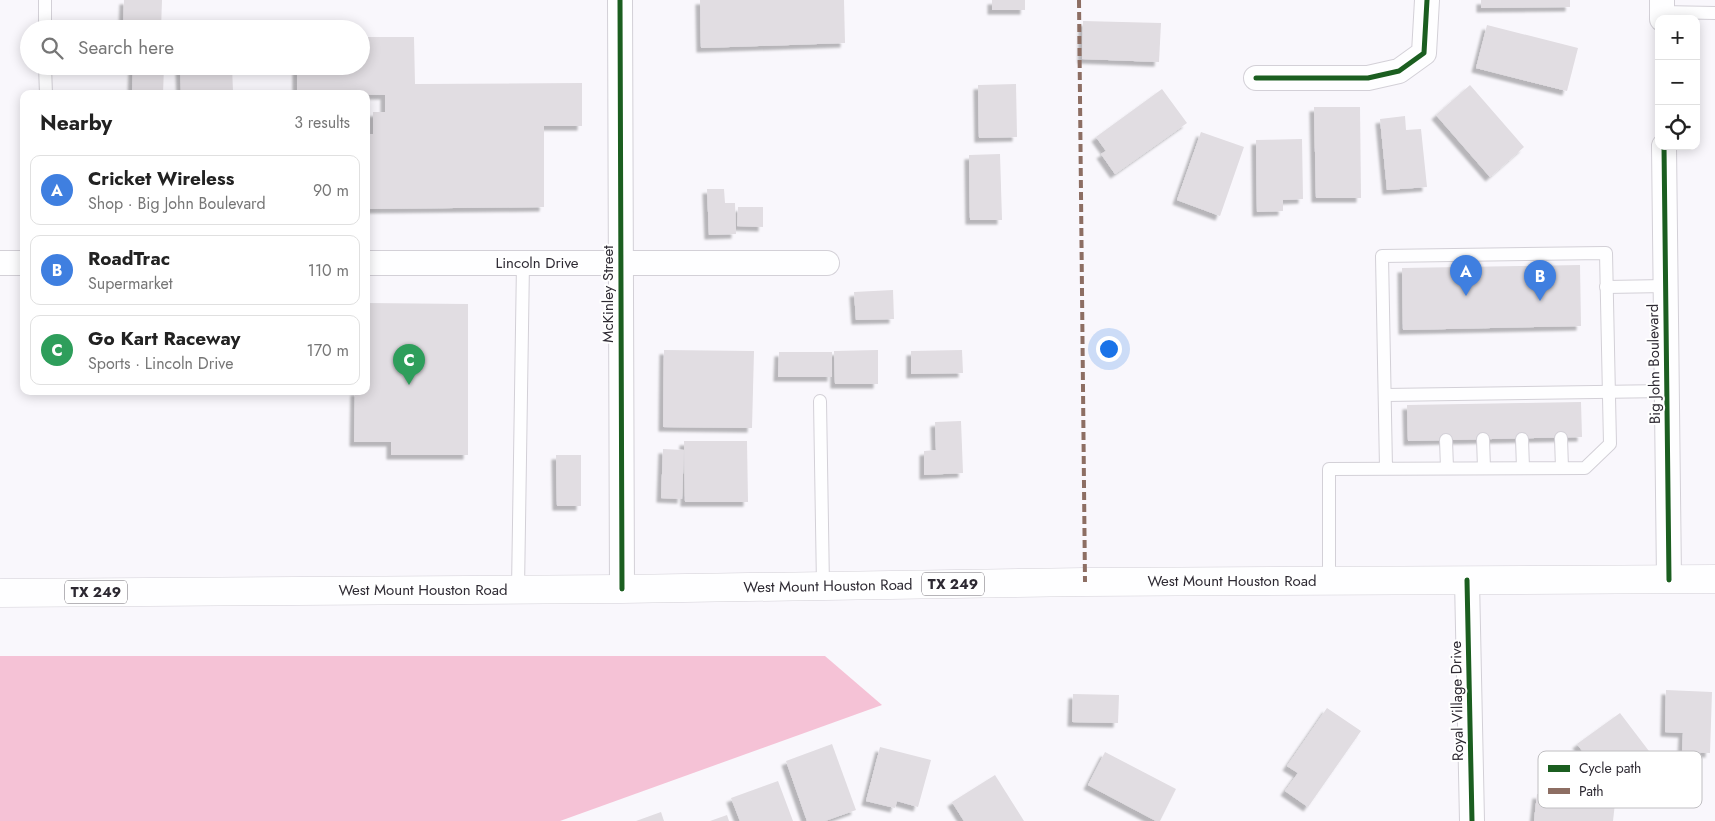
<!DOCTYPE html>
<html lang="en">
<head>
<meta charset="utf-8">
<style>
  :root { --surface:#fff; --page:#f2f2f2; --text:#222; --muted:#767676; --line:#e0e0e0; --accent:#0b8043 }
  body { margin:0; font-family:Jost,sans-serif; background:var(--page); color:var(--text) }
  .controls { position:absolute; right:15px; top:15px; display:grid; overflow:hidden; border-radius:10px; box-shadow:0 2px 12px #0003 }
  .controls button { width:45px; height:45px; display:grid; place-items:center; padding:0; border:0; border-bottom:1px solid var(--line); background:var(--surface); color:var(--text); font:25px sans-serif }
  .you { position:absolute; left:1108px; top:348px; width:18px; height:18px; margin:-12px; border:4px solid #fff; border-radius:50%; background:#1a73e8; box-shadow:0 0 0 8px #1a73e833 }
  .badge { display:grid; place-items:center; width:32px; height:32px; border-radius:50%; background:var(--accent); color:#fff; font-size:16px; font-weight:700 }
  .pin { position:absolute; translate:-50% -41px; filter:drop-shadow(0 1px 2px #0008) }
  .pin::after { content:''; position:absolute; top:26px; width:18px; height:15px; background:inherit; clip-path:polygon(0 0,100% 0,50% 100%) }
  .list { margin:0; padding:0; list-style:none }
  h2 { display:flex; justify-content:space-between; align-items:center; height:65px; margin:0; padding:0 20px; font-size:21px }
  h2 small { font-size:16px; font-weight:400; color:var(--muted) }
  .list li { display:grid; grid-template-columns:32px 1fr auto; gap:15px; align-items:center; box-sizing:border-box; height:70px; margin:0 10px 10px; padding:0 10px; border:1px solid var(--line); border-radius:10px }
  .list b { display:block; font-size:19px; white-space:nowrap }
  .list p { margin:0; font-size:16px; white-space:nowrap; color:var(--muted) }
  .list em { font-size:16px; font-style:normal; color:var(--muted) }
  .icon { flex:none; width:28px; height:28px; fill:none; stroke:currentColor; stroke-width:2; stroke-linecap:round; stroke-linejoin:round }
  .map { position:relative; flex:none; width:1715px; height:821px; overflow:hidden }
  .search { position:absolute; background:var(--surface); box-shadow:0 2px 12px #0003; left:20px; top:20px; width:350px; height:55px; display:flex; align-items:center; gap:12px; box-sizing:border-box; padding:0 18px; border-radius:28px; color:var(--muted); font-size:19px }
  .panel { position:absolute; background:var(--surface); box-shadow:0 2px 12px #0003; left:20px; top:90px; width:350px; height:305px; border-radius:10px }
  .map>svg:first-child { display:block }
  .forest { fill:#f5c2d6 }
  .building { fill:#e1dde2; filter:url(#shadow) }
  .lines { fill:none; stroke-linecap:round; stroke-linejoin:round }
  .lane-casing { stroke:#d3d0d7; stroke-width:14 }
  .street-casing { stroke:#d3d0d7; stroke-width:26 }
  .primary-casing { stroke:#d3d0d7; stroke-width:29 }
  .lane { stroke:#fefeff; stroke-width:12 }
  .street { stroke:#fefeff; stroke-width:24 }
  .primary { stroke:#fefeff; stroke-width:28 }
  .quiet { stroke:#8d6e63; stroke-width:4; stroke-dasharray:8 4; stroke-linecap:butt }
  .cycleway-casing { stroke:#fff; stroke-width:8 }
  .cycleway { stroke:#1b5e20; stroke-width:5 }
  .labels { text-anchor:middle; stroke-width:4; stroke-linejoin:round; paint-order:stroke }
  .shield { fill:#fff; stroke:#6c6970; stroke-width:1 }
  .shield-label { font-size:14px; font-weight:bold; fill:#2d2932 }
  .street-label { font-size:15px; fill:#2d2932; stroke:#fff }
  .key { fill:#fff; stroke:#c0bfc2; stroke-width:1 }
  .key-label { font-size:14px; fill:#2d2932 }
</style>
</head>
<body>
<div class="map">
<svg width="1715" height="821" viewBox="0 0 1715 821">
  <defs>
    <filter id="shadow"><feDropShadow dx="-4.5" dy="4.5" stdDeviation="1" flood-color="#0004"/></filter>
  </defs>
  <rect width="100%" height="100%" fill="#f9f7fc"/>
  <path class="forest" d="M0,656h825l57,49 -322,116h-560z"/>
  <g class="building">
    <path d="M124,0h38l-1,29h-38z"/>
    <path d="M700,0h144l1,43 -144,5z"/>
    <rect x="992" y="0" width="33" height="10"/>
    <path d="M1481,0h89v7l-89,1z"/>
    <path d="M1083,21l78,2 -2,39 -77,-3z"/>
    <path d="M1487,25l91,23 -11,43 -91,-23z"/>
    <path d="M361,37h53l1,47 167,-1v43h-38v81l-178,2v-75h7v-22h12v-17l-88,-1v-28h64z"/>
    <path d="M133,66h31l-1,28h-31z"/>
    <path d="M180,66h52l1,26 -52,1z"/>
    <path d="M1016,84l1,53 -38,1 -1,-53z"/>
    <path d="M1470,85l54,62 -34,30 -54,-62z"/>
    <path d="M1162,89l25,34 -72,51 -14,-20 5,-3 -10,-14z"/>
    <path d="M1314,107h46l1,91h-45z"/>
    <path d="M1405,116l1,14 15,-1 6,58 -40,3 -7,-71z"/>
    <path d="M1201,132l43,15 -24,69 -43,-16z"/>
    <path d="M1302,139l1,60 -20,1v11l-26,1 -1,-72z"/>
    <path d="M1000,154l2,66h-32l-1,-65z"/>
    <path d="M707,189h17l1,14h10l1,31 -27,1z"/>
    <path d="M738,207h25v20l-26,-1z"/>
    <path d="M1580,265l1,61 -178,4 -1,-62z"/>
    <path d="M893,290l1,29 -38,1 -2,-28z"/>
    <path d="M366,303l102,1v151h-77v-13h-37l1,-51h11z"/>
    <path d="M664,350l90,1 -2,77 -89,-1z"/>
    <path d="M878,350v34h-43l-1,-33z"/>
    <path d="M962,350l1,23 -52,1v-23z"/>
    <path d="M779,352h53v25h-54z"/>
    <path d="M1581,402l1,35 -174,4 -1,-36z"/>
    <path d="M961,421l2,52 -39,2v-24l12,-1 -1,-28z"/>
    <path d="M684,441h63l1,61h-63z"/>
    <path d="M663,449l21,1 -2,49 -21,-1z"/>
    <path d="M556,455h25v51h-24z"/>
    <path d="M1666,690l46,2 -2,61 -28,-1 1,-19 -18,-1z"/>
    <path d="M1073,694l46,1 -1,28 -46,-1z"/>
    <path d="M1327,708l34,23 -53,76 -23,-16 13,-18 -11,-7z"/>
    <path d="M1620,713l35,46 -43,32 -35,-47z"/>
    <path d="M832,744l24,66 -31,11h-18l-21,-60z"/>
    <path d="M880,747l51,13 -13,47 -21,-6 -2,7 -29,-7z"/>
    <path d="M1105,752l71,37 -16,32h-4l-68,-36z"/>
    <path d="M995,775l29,46h-60l-12,-19z"/>
    <path d="M778,781l15,40h-53l-9,-23z"/>
    <path d="M1537,794l78,9 -2,18h-79z"/>
    <path d="M661,812l3,9h-28z"/>
    <path d="M727,815l2,6h-19z"/>
  </g>
  <g class="lines">
    <g class="lane-casing">
      <g id="lane">
        <path d="M45,0v29"/>
        <path d="M1662,12l53,1"/>
        <path d="M45,66l1,28"/>
        <path d="M1606,287l60,-1"/>
        <path d="M1385,395l282,-4"/>
        <path d="M820,401l3,185"/>
        <path d="M1561,438l1,30"/>
        <path d="M1483,439l1,29"/>
        <path d="M1522,439l1,29"/>
        <path d="M1446,440l1,28"/>
        <path d="M1329,581v-112l256,-1 25,-24 -4,-191 -224,3 4,212"/>
        <path d="M518,589l5,-326"/>
      </g>
    </g>
    <g class="street-casing">
      <g id="street">
        <path d="M620,0l2,589"/>
        <path d="M1662,0v19"/>
        <path d="M1256,78h112l31,-7 25,-18 3,-53"/>
        <path d="M1664,146l5,434"/>
        <path d="M0,263h24"/>
        <path d="M366,263h461"/>
        <path d="M1467,580l5,241"/>
      </g>
    </g>
    <g class="primary-casing">
      <path id="primary" d="M0,593l622,-4 463,-7 630,-3"/>
    </g>
    <use href="#lane" class="lane"/>
    <use href="#street" class="street"/>
    <use href="#primary" class="primary"/>
    <path class="quiet" d="M1079,0l6,582"/>
    <g class="cycleway-casing">
      <g id="cycleway">
        <path d="M620,0l2,589"/>
        <path d="M1256,78h112l31,-7 25,-18 3,-53"/>
        <path d="M1664,146l5,434"/>
        <path d="M1467,580l5,241"/>
      </g>
    </g>
    <use href="#cycleway" class="cycleway"/>
  </g>
  <g class="labels">
    <g class="shield">
      <rect x="922" y="572.5" width="62" height="23" rx="4"/>
      <rect x="65" y="580.5" width="62" height="23" rx="4"/>
    </g>
    <g class="shield-label">
      <text x="953" y="589">TX 249</text>
      <text x="96" y="597">TX 249</text>
    </g>
    <g class="street-label">
      <text x="537" y="268">Lincoln Drive</text>
      <text transform="translate(608 294) rotate(-90)" y="5">McKinley Street</text>
      <text transform="translate(1654 364) rotate(-91)" y="5">Big John Boulevard</text>
      <text x="1232" y="586">West Mount Houston Road</text>
      <text transform="translate(828 586) rotate(-1)" y="5">West Mount Houston Road</text>
      <text x="423" y="595">West Mount Houston Road</text>
      <text transform="translate(1457 701) rotate(-91)" y="5">Royal Village Drive</text>
    </g>
  </g>
  <rect x="1538" y="751" width="164" height="57" rx="8" class="key"/>
  <rect x="1548" y="765" width="22" height="7" fill="#1b5e20"/>
  <rect x="1548" y="788" width="22" height="6" fill="#8d6e63"/>
  <g class="key-label">
    <text x="1579" y="773">Cycle path</text>
    <text x="1579" y="796">Path</text>
  </g>
</svg>
<div class="controls">
<button>+</button>
<button>−</button>
<button><svg class="icon" aria-label="locate" viewBox="0 0 24 24"><circle cx="12" cy="12" r="6"/><path d="M12 2v4M12 18v4M2 12h4M18 12h4"/></svg></button>
</div>
<div class="you"></div>
<div class="pin badge" style="left:1466px;top:296px;background:#3f7fe0">A</div>
<div class="pin badge" style="left:1540px;top:301px;background:#3f7fe0">B</div>
<div class="pin badge" style="left:409px;top:385px;background:#2e9e5b">C</div>
<div class="search"><svg class="icon" aria-label="search" viewBox="0 0 24 24"><circle cx="10" cy="10" r="6"/><path d="M15 15l6 6"/></svg>Search here</div>
<section class="panel">
<h2>Nearby<small>3 results</small></h2>
<ul class="list">
<li><span class="badge" style="background:#3f7fe0">A</span><div><b>Cricket Wireless</b><p>Shop · Big John Boulevard</p></div><em>90 m</em></li>
<li><span class="badge" style="background:#3f7fe0">B</span><div><b>RoadTrac</b><p>Supermarket</p></div><em>110 m</em></li>
<li><span class="badge" style="background:#2e9e5b">C</span><div><b>Go Kart Raceway</b><p>Sports · Lincoln Drive</p></div><em>170 m</em></li>
</ul>
</section>
</div>
</body>
</html>
